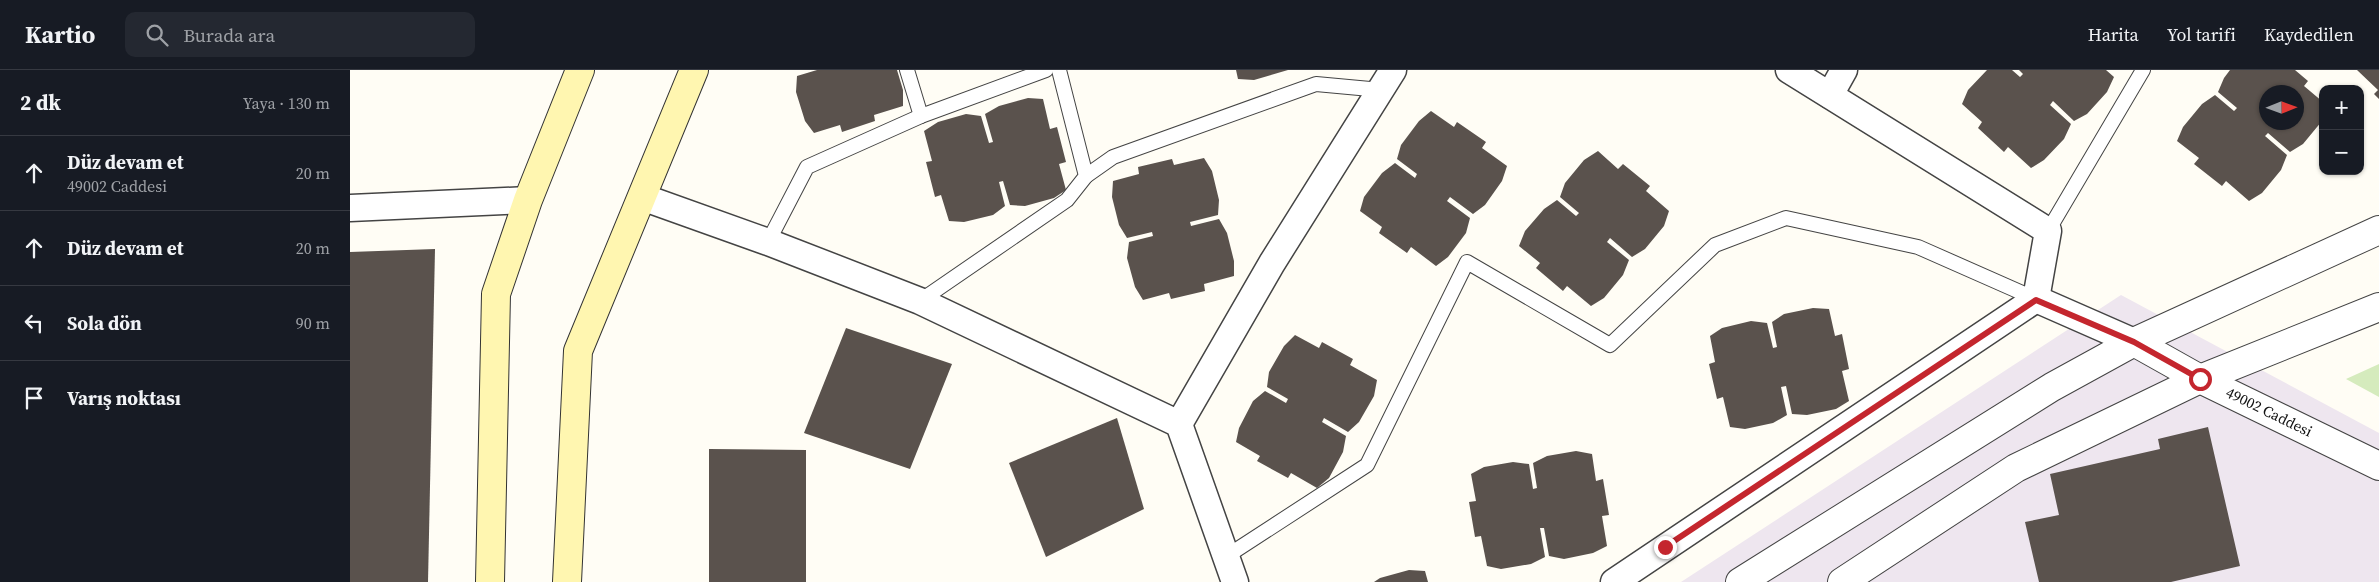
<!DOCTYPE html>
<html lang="tr">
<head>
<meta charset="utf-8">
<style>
  :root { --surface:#171b24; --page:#242831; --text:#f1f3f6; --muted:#9ea1a6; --line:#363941 }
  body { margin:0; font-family:"Source Serif 4",serif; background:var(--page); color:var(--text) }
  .controls { position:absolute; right:15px; top:15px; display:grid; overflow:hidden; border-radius:10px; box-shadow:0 1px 4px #0004 }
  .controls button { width:45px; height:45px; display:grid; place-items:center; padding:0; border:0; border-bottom:1px solid var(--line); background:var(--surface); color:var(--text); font:25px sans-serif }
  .compass { position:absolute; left:1909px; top:15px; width:45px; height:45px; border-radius:50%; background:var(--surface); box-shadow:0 1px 4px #0004; rotate:89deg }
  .stop { position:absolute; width:15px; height:15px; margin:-11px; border:4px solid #c4262e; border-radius:50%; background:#fff }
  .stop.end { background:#c4262e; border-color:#fff; box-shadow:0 1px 5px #0008 }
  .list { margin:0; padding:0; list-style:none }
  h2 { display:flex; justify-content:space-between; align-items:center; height:65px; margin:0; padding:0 20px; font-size:21px }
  h2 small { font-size:16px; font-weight:400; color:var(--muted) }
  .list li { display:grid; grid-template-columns:32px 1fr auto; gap:15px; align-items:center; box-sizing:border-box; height:75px; padding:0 20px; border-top:1px solid var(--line) }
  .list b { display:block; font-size:19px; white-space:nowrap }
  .list p { margin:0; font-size:16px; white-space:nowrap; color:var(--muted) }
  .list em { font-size:16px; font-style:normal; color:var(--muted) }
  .icon { flex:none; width:28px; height:28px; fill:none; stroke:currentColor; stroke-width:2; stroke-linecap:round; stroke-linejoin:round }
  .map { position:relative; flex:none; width:2029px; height:512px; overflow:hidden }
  header { display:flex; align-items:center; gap:30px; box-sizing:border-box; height:70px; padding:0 25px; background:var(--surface); border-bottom:1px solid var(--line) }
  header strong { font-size:24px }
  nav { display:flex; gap:28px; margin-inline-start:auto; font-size:18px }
  .search { width:350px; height:45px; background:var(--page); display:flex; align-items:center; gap:12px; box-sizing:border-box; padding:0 18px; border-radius:10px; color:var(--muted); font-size:19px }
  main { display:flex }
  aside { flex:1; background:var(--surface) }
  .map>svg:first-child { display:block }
  .industrial { fill:#eee6ef }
  .green { fill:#d5ebbd }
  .building { fill:#5a524d; fill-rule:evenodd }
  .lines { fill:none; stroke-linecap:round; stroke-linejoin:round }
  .service-casing { stroke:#444; stroke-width:16 }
  .minor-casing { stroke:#444; stroke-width:29 }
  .tertiary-casing { stroke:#444; stroke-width:30 }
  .secondary-casing { stroke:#333; stroke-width:30 }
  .service { stroke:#fff; stroke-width:14 }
  .minor { stroke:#fff; stroke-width:26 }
  .tertiary { stroke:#fff; stroke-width:28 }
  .secondary { stroke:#fff6b0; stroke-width:28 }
  .route { stroke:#c4262e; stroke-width:6 }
  .labels { text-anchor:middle; stroke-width:5; stroke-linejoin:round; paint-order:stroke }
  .street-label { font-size:15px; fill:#111; stroke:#fff }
</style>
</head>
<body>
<header>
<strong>Kartio</strong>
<div class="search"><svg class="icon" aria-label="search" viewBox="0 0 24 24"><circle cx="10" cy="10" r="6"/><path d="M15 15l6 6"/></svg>Burada ara</div>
<nav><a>Harita</a><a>Yol tarifi</a><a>Kaydedilen</a></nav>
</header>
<main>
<aside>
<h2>2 dk<small>Yaya · 130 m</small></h2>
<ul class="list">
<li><svg class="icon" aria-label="ahead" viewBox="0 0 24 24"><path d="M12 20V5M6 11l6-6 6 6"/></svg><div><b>Düz devam et</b><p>49002 Caddesi</p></div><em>20 m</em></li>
<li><svg class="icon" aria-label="ahead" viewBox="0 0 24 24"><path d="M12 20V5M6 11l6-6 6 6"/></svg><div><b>Düz devam et</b></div><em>20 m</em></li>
<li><svg class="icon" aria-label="left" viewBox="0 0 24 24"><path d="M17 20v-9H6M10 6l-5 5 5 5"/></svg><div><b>Sola dön</b></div><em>90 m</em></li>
<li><svg class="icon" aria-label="arrive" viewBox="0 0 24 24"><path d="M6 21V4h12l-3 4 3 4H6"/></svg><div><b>Varış noktası</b></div></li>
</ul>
</aside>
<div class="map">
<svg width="2029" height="512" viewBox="0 0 2029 512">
  <rect width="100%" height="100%" fill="#fffdf5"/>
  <path class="industrial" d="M1771,225l258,138v149h-698z"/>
  <path class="green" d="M2029,294v33l-33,-18z"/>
  <g class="building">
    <path d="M467,0h80l6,20v16l-29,9 1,6 -33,11 -2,-7 -26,8 -9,-12 -9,-29 1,-16z"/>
    <path d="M886,0h52l-34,10 -16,-1z"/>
    <path d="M1637,0h25l8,7 3,-3 -4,-4h87l8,7 -7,15 -20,22 -13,7 -21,-20 -3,4 21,19 -7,15 -20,21 -13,8 -23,-21 -4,5 -26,-24 4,-6 -20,-18 6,-14z"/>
    <path d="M1880,0h65l13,11 -4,5 19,16 -1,19 -19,23 -13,8 -22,-19 -3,3 22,19 -6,15 -19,23 -13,8 -23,-20 -4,5 -28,-22 5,-6 -22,-17 6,-14 19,-23 13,-9 19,16 3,-3 -19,-16 6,-14zM1916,22h30v30h-30z"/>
    <path d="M2007,0h22v29l-5,-5 4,-4z"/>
    <path d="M678,28l15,1 7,30 7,-2 9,35 -7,2 7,26 -12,8 -29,8 -15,-1 -7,-24 -4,1 6,24 -12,9 -29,7 -15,-1 -8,-26 -6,2 -9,-35 6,-1 -8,-30 14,-9 28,-8 15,2 8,27 4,-1 -8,-28 14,-8z"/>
    <path d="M1081,41l23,16 3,-5 29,20 -4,6 25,18 -5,15 -17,24 -12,9 -23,-17 -3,4 23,17 -4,15 -18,24 -12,9 -25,-19 -4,6 -28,-20 3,-6 -22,-16 4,-14 18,-24 13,-10 20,15 2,-4 -20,-15 4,-14 18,-24z"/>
    <path d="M1248,81l20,18 5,-5 27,22 -4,5 23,20 -5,15 -19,23 -13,8 -22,-19 -3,4 22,18 -6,15 -19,23 -13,8 -24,-20 -4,5 -27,-23 4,-5 -21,-17 6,-15 19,-22 13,-9 19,16 3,-3 -19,-16 5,-14 19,-23z"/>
    <path d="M854,88l8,13 7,29 -1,15 -28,7 1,4 28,-7 8,14 7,28v15l-30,8 1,7 -34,8 -2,-6 -26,7 -8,-13 -8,-29 2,-16 24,-6 -1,-4 -25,6 -8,-13 -7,-28 1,-16 26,-7 -1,-7 34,-8 2,6z"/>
    <path d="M85,179l-7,333h-78v-330z"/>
    <path d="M1463,238l16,1 6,27 7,-2 7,35 -7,2 7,30 -13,8 -29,6 -15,-1 -6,-28 -5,1 6,28 -14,8 -28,6 -15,-2 -7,-30 -6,2 -8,-35 6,-2 -5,-26 12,-8 29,-7 16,2 6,25 4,-1 -5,-25 12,-8z"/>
    <path d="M496,258l106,36 -42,105 -106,-36z"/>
    <path d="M945,265l24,13 3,-6 31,17 -3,6 27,15 -3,16 -15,26 -11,10 -24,-14 -2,4 24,14 -3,16 -14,26 -12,10 -26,-15 -3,5 -31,-17 3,-5 -24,-14 3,-14 14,-27 12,-10 21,12 2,-4 -21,-12 2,-15 15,-26z"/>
    <path d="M767,348l27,91 -98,48 -37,-94z"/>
    <path d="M1858,357l32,139 -69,16h-132l-14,-60 34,-7 -9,-41 110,-25 -2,-10z"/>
    <path d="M359,379l97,1v132h-97z"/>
    <path d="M1226,381l16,3 4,27 7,-2 6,36 -7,1 5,30 -14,7 -29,6 -15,-3 -5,-28h-4l5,29 -14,7 -30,5 -14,-3 -6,-30 -6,1 -6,-35 7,-1 -5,-27 13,-7 29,-5 16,2 4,25 4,-1 -4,-25 14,-7z"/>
    <path d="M1059,500l16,1 3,11h-54l6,-4z"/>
  </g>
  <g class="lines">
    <g class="service-casing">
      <g id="service">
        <path d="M557,0l14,46"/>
        <path d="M736,106l27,-19 203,-73 65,6"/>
        <path d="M1698,161l95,-161"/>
        <path d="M418,172l39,-75 114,-51 125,-46"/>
        <path d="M570,231l147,-101 19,-24 -27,-106"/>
        <path d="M877,486l140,-91 100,-203 143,83 105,-100 71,-27 132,29 118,52"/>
      </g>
    </g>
    <g class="minor-casing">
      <g id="minor">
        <path d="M1480,25l14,-25"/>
        <path d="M292,127l126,45 152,59 259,123 56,158"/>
        <path d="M0,138l178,-8"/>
        <path d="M1686,229l98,43"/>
        <path d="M829,354l93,-161 121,-193"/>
        <path d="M1264,512l422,-283 12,-68 -259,-161"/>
      </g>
    </g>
    <g class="tertiary-casing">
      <g id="tertiary">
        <path d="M1784,272l66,37 179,87"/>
        <path d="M1390,512l312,-195 82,-45 245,-112"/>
        <path d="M1492,512l174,-114 184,-89 179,-72"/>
      </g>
    </g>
    <g class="secondary-casing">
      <g id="secondary">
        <path d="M140,512l6,-288 32,-94 52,-130"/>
        <path d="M217,512l11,-231 116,-281"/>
      </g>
    </g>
    <use href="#service" class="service"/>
    <use href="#minor" class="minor"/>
    <use href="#tertiary" class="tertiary"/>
    <use href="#secondary" class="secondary"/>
  </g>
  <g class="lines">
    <path class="route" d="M1315,477l371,-247 98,42 66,37"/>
  </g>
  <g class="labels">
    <g class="street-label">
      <text transform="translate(1919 342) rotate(26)" y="5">49002 Caddesi</text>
    </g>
  </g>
</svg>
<div class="controls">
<button>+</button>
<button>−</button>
</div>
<svg class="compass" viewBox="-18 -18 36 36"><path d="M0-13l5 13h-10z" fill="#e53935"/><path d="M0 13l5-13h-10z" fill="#9ea1a6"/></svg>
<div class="stop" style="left:1850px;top:309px"></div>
<div class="stop end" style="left:1315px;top:477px"></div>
</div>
</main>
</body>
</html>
